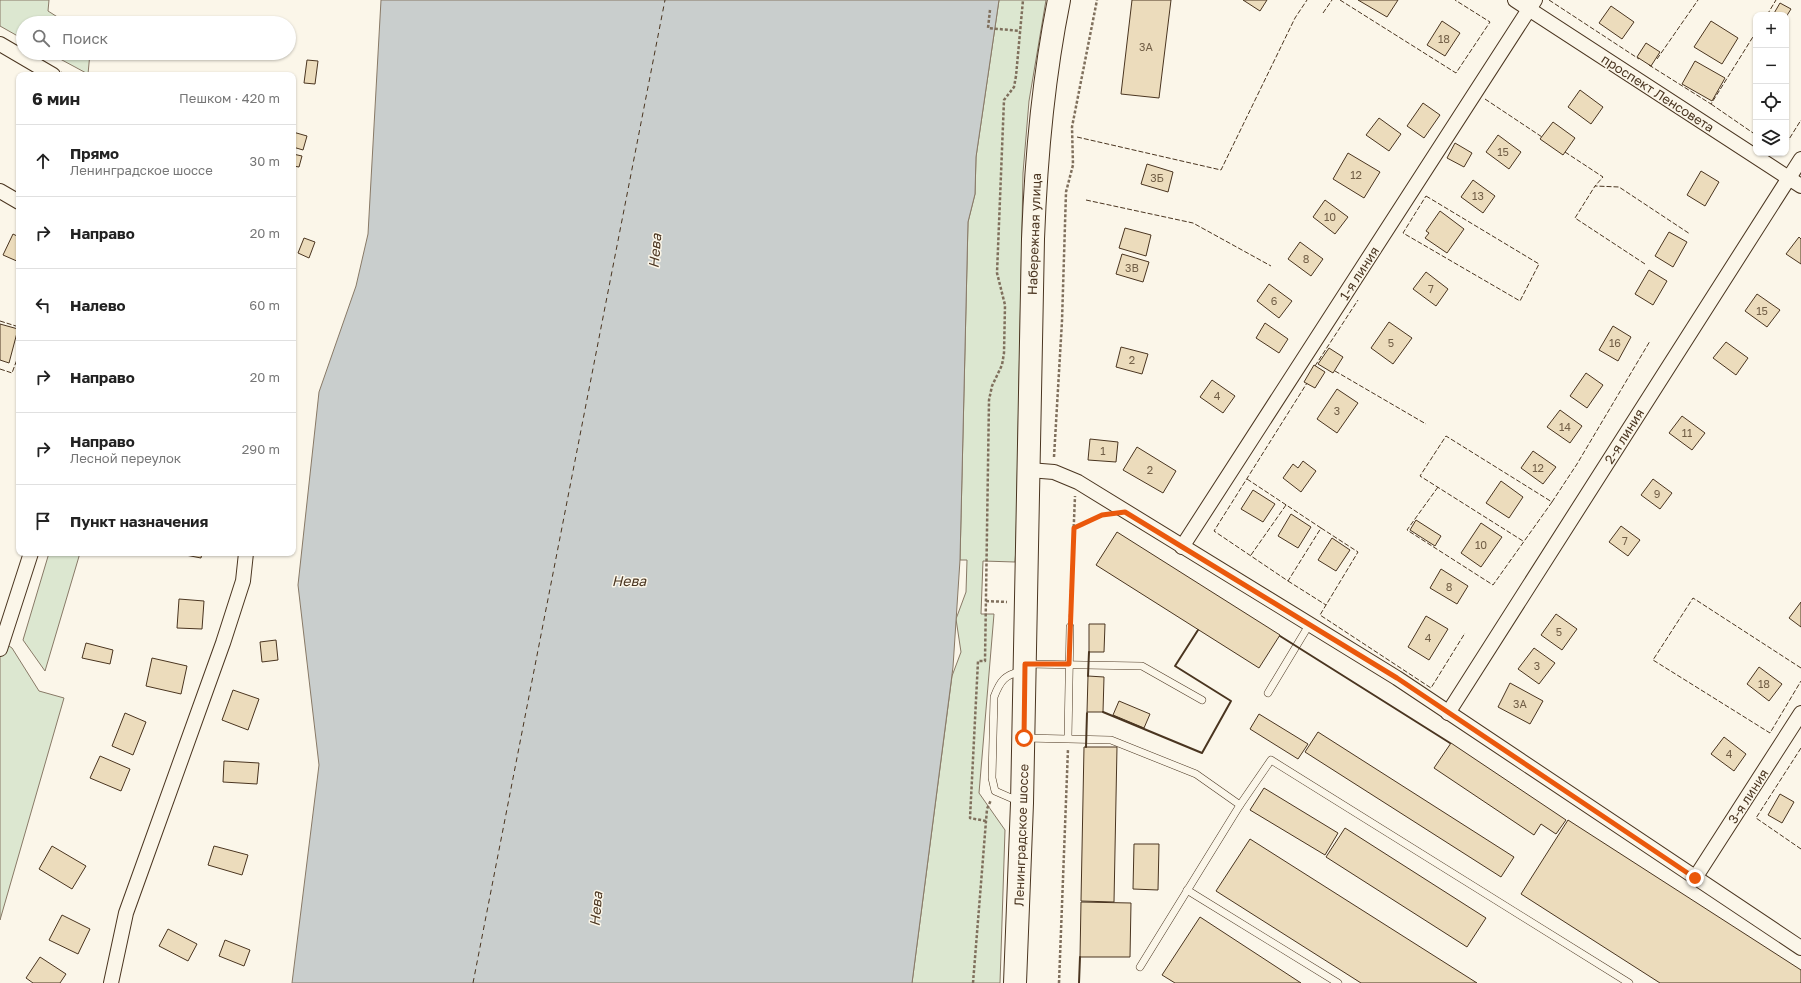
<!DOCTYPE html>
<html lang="ru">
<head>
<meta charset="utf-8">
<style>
  :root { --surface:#fff; --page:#f6f6f6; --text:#222; --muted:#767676; --line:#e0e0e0 }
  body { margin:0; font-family:"Golos Text",sans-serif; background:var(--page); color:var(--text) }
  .controls { position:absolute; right:12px; top:12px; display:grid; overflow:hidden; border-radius:8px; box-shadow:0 1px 3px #0004 }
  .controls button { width:36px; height:36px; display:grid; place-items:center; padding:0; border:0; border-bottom:1px solid var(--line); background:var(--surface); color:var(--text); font:20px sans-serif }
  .stop { position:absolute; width:12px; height:12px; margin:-9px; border:3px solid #ea580c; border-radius:50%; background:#fff }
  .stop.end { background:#ea580c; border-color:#fff; box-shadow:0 1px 4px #0008 }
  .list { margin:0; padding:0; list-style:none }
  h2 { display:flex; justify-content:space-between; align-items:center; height:52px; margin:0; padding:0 16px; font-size:17px }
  h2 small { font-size:13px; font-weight:400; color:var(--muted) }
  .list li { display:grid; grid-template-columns:26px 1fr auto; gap:12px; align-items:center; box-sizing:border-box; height:72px; padding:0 16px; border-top:1px solid var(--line) }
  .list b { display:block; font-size:15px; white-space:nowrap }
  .list p { margin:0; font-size:13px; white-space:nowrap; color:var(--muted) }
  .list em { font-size:13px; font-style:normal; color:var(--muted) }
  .icon { flex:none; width:22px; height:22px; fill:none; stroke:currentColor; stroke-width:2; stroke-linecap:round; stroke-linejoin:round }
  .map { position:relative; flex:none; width:1801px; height:983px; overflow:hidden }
  .search { position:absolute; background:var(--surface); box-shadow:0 1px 3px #0004; left:16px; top:16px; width:280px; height:44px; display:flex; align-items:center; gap:10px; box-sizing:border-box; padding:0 14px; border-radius:22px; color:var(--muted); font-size:15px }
  .panel { position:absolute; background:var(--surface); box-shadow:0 1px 3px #0004; left:16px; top:72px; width:280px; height:484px; border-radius:8px }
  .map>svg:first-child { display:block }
  .green { fill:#dce7d0; stroke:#887966 }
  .water { fill:#c9cecd; stroke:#887966 }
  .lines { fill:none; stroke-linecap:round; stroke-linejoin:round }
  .ferry { stroke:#4a3520; stroke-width:1; stroke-dasharray:5 4; stroke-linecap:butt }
  .building { fill:#ecdcbc; stroke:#4a3520 }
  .service-casing { stroke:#4a3520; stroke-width:8 }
  .minor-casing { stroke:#4a3520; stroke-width:16 }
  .primary-casing { stroke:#4a3520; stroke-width:24 }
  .path { stroke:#7f6f5c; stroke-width:2.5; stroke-dasharray:3 2; stroke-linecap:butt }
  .service { stroke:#fbf6e9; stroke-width:7 }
  .minor { stroke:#fbf6e9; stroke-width:14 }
  .primary { stroke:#fbf6e9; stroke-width:22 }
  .fence { stroke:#4a3520; stroke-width:1; stroke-dasharray:5 2; stroke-linecap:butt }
  .wall { stroke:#4a3520; stroke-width:2 }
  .route { stroke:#ea580c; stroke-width:5 }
  .labels { text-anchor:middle; stroke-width:3; stroke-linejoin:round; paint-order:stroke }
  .number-label { font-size:11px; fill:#725f47 }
  .street-label { font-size:13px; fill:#4a3520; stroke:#fbf6e9 }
  .water-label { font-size:14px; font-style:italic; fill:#4a3520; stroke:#fbf6e9 }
</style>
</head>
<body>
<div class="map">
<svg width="1801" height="983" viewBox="0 0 1801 983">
  <rect width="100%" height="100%" fill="#fbf6e9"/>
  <g class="green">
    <path d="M0,0h49l-1,11 19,12h-44v16l-23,-13z"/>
    <path d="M999,0h47l-17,101 -6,72 -7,375 -1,14 -32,-1 -2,53h13l-15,179 26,37 -5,153h-88l40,-307 9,-24 -5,-33 10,-27 1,-32h-7l8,-338 7,-28 1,-37z"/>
    <path d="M49,53h41l-2,21z"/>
    <path d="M49,553h31l-35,118 -22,-31z"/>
    <path d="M0,640l12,8 27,43 25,7 -64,222z"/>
  </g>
  <path class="water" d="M381,0h618l-23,157 -1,37 -7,28 -8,338 -7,107 -41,316h-620l27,-218 -21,-180 21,-193 37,-106 12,-52z"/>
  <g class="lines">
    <path class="ferry" d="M473,983l192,-983"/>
  </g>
  <g class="building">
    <path d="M1132,0h39l-12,98 -38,-4z"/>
    <path d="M1243,0h24l-7,11z"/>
    <path d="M1358,0h40l-11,17z"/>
    <path d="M1780,3l11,6 -5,8v-2h-13z"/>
    <path d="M1611,6l23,16 -12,17 -23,-16z"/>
    <path d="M1442,21l18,12 -15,23 -18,-11z"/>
    <path d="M1711,21l27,17 -16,26 -28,-17z"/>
    <path d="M1646,43l14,9 -9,14 -14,-9z"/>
    <path d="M307,60l11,1 -3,23 -11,-1z"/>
    <path d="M1695,61l30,17 -13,23 -30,-17z"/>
    <path d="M1580,90l23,17 -12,17 -23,-17z"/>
    <path d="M1423,103l17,12 -16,23 -17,-12z"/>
    <path d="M1379,118l22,16 -12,17 -23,-16z"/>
    <path d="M1553,122l22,16 -12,17 -23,-16z"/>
    <path d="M293,132l14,4 -4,14 -10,-3z"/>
    <path d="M1498,135l23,17 -12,17 -23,-17z"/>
    <path d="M1455,143l17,10 -8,14 -17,-9z"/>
    <path d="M1348,153l32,19 -16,26 -31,-19z"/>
    <path d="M293,154l9,2 -3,11 -6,-1z"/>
    <path d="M1147,164l26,8 -5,20 -27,-8z"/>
    <path d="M1701,171l18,11 -14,24 -18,-11z"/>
    <path d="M1473,180l22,16 -12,17 -22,-16z"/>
    <path d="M1325,200l23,17 -13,17 -22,-17z"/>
    <path d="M1440,211l24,18 -17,24 -22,-15 4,-5 -3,-2z"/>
    <path d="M1125,228l26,7 -5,21 -27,-8z"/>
    <path d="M1669,232l18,10 -14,25 -18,-11z"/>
    <path d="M13,234l6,3v25l-16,-7z"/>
    <path d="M1799,237l2,2v25l-15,-10z"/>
    <path d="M304,238l11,4 -6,16 -11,-5z"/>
    <path d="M1300,242l23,17 -12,17 -23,-17z"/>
    <path d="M1122,254l27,8 -6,20 -27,-8z"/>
    <path d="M1649,270l18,11 -14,24 -18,-11z"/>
    <path d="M1426,272l22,17 -12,17 -23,-17z"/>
    <path d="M1269,284l23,17 -13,17 -22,-17z"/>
    <path d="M1757,294l23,16 -13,17 -22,-16z"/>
    <path d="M1389,322l23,16 -19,26 -22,-16z"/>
    <path d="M1265,323l23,16 -9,14 -23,-15z"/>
    <path d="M0,324l18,5 -9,34 -9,-3z"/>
    <path d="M1613,326l18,11 -13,24 -19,-11z"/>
    <path d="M1726,342l22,16 -12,17 -23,-17z"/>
    <path d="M1121,347l27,7 -6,20 -26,-7z"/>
    <path d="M1329,348l14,9 -10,16 -15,-9z"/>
    <path d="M1314,365l11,7 -10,16 -11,-6z"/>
    <path d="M1586,373l17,12 -16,23 -17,-12z"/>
    <path d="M1212,380l23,16 -12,17 -23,-16z"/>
    <path d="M1337,389l21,14 -21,30 -20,-14z"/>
    <path d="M1560,410l22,16 -12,17 -23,-16z"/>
    <path d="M1682,416l23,17 -13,17 -23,-17z"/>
    <path d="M1090,439l28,3 -2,20 -28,-2z"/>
    <path d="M1137,447l39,24 -13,22 -40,-23z"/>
    <path d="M1533,451l23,16 -13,17 -22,-16z"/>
    <path d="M1303,461l13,10 -15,21 -18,-14 10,-14 5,4z"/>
    <path d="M1653,479l19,14 -12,16 -19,-14z"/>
    <path d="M1501,481l22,16 -14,21 -23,-15z"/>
    <path d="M1253,490l22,14 -12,18 -22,-13z"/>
    <path d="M1291,514l20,13 -13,21 -20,-12z"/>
    <path d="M1416,520l25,16 -6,10 -25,-16z"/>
    <path d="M1481,523l21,14 -21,30 -20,-14z"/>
    <path d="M1621,526l19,14 -12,16 -19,-14z"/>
    <path d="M1117,532l163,103 -21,33 -163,-103z"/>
    <path d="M1332,538l18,12 -14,21 -18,-11z"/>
    <path d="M175,553h27l-1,5z"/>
    <path d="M1441,569l27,17 -11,18 -27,-16z"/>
    <path d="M179,599l25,2 -2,28 -25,-1z"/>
    <path d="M1801,602v25l-12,-9z"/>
    <path d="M1556,614l21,15 -15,21 -21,-15z"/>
    <path d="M1426,616l22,13 -19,31 -21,-13z"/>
    <path d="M1089,624h16l-1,28h-15z"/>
    <path d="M276,640l2,20 -16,2 -2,-20z"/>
    <path d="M86,643l27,7 -3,14 -28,-6z"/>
    <path d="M1534,648l21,15 -16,21 -21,-15z"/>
    <path d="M152,658l35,8 -6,28 -35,-8z"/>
    <path d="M1759,667l23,17 -13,17 -22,-17z"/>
    <path d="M1088,676l16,1 -1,35h-16z"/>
    <path d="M1510,683l33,18 -13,23 -32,-17z"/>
    <path d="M233,690l26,9 -11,31 -26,-10z"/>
    <path d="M1119,701l31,13 -6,14 -31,-13z"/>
    <path d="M125,713l21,9 -13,33 -21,-9z"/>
    <path d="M1259,714l49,30 -10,15 -48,-30z"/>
    <path d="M1318,732l196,125 -13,20 -196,-125z"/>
    <path d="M1724,737l22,17 -12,17 -23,-17z"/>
    <path d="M1451,743l115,77 -10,14 -15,-10 -7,11 -100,-67z"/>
    <path d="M1084,747h33l-3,155 -33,-1z"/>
    <path d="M100,756l30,13 -9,22 -31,-13z"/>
    <path d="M224,761l35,2 -2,21 -34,-2z"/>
    <path d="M1264,788l74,45 -13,22 -75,-45z"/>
    <path d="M1780,794l14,8 -12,21 -14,-8z"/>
    <path d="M1568,820l233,150v13h-141l-139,-89z"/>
    <path d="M1345,828l141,90 -19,29 -141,-90z"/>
    <path d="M1250,839l227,144h-116l-145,-92z"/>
    <path d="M1134,844h25l-1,46 -25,-1z"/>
    <path d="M52,846l34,20 -14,23 -33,-20z"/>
    <path d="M214,846l34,9 -6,20 -34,-10z"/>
    <path d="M1081,902l50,1 -1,54h-50z"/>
    <path d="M62,915l28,14 -12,25 -29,-14z"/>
    <path d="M1200,917l101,66h-126l-13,-8z"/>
    <path d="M168,929l29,15 -9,17 -29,-15z"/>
    <path d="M225,940l25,10 -6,16 -25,-10z"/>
    <path d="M40,957l26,17 -6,9h-27l-7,-5z"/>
  </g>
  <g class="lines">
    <g class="service-casing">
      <g id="service">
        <path d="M1027,664l115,2 60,34"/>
        <path d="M1268,693l41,-68"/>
        <path d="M1025,738l86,2 85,34 44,31 -100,162"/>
        <path d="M1068,738l2,-111"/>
        <path d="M1018,801l-23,-10 -3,-13 2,-81c6,-16 11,-23 29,-26"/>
        <path d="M1240,805l31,-45 358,223"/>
        <path d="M1187,890l151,93"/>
      </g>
    </g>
    <g class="minor-casing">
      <g id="minor">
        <path d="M1515,0l286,186"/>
        <path d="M0,44l53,31"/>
        <path d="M0,191l19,11"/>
        <path d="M1029,470l25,2 24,10 319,196 404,270"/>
        <path d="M1182,547l353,-547"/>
        <path d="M0,649l31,-96"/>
        <path d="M1448,713l353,-554"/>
        <path d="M1695,878l106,-165"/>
        <path d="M111,983l15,-70 97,-270 20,-62 3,-28"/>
      </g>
    </g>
    <g class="primary-casing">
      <path id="primary" d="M1015,983l7,-180 11,-564c3,-81 10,-160 26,-239"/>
    </g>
    <g class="path">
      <path d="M990,10l-2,18 32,3"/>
      <path d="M1054,457l8,-136 4,-129 7,-27 -1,-38 25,-127"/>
      <path d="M1073,528l31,-13"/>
      <path d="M986,601l21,1"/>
      <path d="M1070,617l5,-121"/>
      <path d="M986,821l-16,-3 8,-157h7l4,-261 3,-14 10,-21 2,-12 1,-48 -8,-32 7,-173 10,-13 2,-11 7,-76"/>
      <path d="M973,983l13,-162 1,-12 4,-9"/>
      <path d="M1059,983l9,-234"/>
    </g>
    <use href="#service" class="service"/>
    <use href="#minor" class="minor"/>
    <use href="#primary" class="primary"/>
    <g class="fence">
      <path d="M1340,0l116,73 34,-51 -35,-22"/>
      <path d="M1549,0l90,59"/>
      <path d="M1323,13l9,-13"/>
      <path d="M1767,15l9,-15"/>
      <path d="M1657,59l41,-59"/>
      <path d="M1649,65l62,39 45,-72"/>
      <path d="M61,72l5,3"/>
      <path d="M1485,99l57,38"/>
      <path d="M1711,104l45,31"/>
      <path d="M1077,137l144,33 74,-152 12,-18"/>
      <path d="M1786,144l15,-24"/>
      <path d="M1565,152l38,25 -8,9"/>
      <path d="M1426,196l113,68 -19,37 -117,-68z"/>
      <path d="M1086,200l107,23 78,43"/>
      <path d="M1645,264l-70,-46 20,-32 24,1 71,47"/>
      <path d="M0,321l19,6"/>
      <path d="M1315,366l43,-66"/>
      <path d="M0,369l12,4 7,-19"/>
      <path d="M1335,371l91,53"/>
      <path d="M1247,479l74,49 -33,53 -74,-50 93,-148"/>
      <path d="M1438,487l-31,43 86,55 59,-83 -106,-66 -26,40 103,65"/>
      <path d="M1552,502l25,-38 73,-123"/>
      <path d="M1321,528l37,24 -38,63 111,73 34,-55"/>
      <path d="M1251,555l35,-50"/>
      <path d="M1288,581l38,24"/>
      <path d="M1801,668l-108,-70 -40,62 117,73 31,-52"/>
      <path d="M1801,748l-45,70 45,31"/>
    </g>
    <g class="wall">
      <path d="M1280,636l170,107"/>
      <path d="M1088,676l1,-24"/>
      <path d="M1103,712l99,41 29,-52 -56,-35 23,-36"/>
      <path d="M1086,747l1,-34"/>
      <path d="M1079,983l1,-26"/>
    </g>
  </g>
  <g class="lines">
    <path class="route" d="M1024,738l1,-74h44l5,-136 28,-13 23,-3 272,166 298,200"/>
  </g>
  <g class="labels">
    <g class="number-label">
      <text x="1444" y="43">18</text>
      <text x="1146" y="51">3А</text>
      <text x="1503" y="156">15</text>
      <text x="1356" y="179">12</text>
      <text x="1157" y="182">3Б</text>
      <text x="1478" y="200">13</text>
      <text x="1330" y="221">10</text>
      <text x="1306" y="263">8</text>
      <text x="1132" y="272">3В</text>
      <text x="1431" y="293">7</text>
      <text x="1274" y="305">6</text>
      <text x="1762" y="315">15</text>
      <text x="1391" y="347">5</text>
      <text x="1615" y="347">16</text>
      <text x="1132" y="364">2</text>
      <text x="1217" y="400">4</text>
      <text x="1337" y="415">3</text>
      <text x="1565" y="431">14</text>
      <text x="1687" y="437">11</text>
      <text x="1103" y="455">1</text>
      <text x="1538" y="472">12</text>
      <text x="1150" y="474">2</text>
      <text x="1657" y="498">9</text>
      <text x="1625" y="545">7</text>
      <text x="1481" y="549">10</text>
      <text x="1449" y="591">8</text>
      <text x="1559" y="636">5</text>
      <text x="1428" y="642">4</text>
      <text x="1537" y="670">3</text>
      <text x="1764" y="688">18</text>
      <text x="1520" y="708">3А</text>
      <text x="1729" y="758">4</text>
    </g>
    <g class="street-label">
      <text transform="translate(1658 93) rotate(33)" y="5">проспект Ленсовета</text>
      <text transform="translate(1034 234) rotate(-88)" y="5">Набережная улица</text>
      <text transform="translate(1359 273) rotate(-57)" y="5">1-я линия</text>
      <text transform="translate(1624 436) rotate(-58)" y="5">2-я линия</text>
      <text transform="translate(1748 796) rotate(-57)" y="5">3-я линия</text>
      <text transform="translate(1021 835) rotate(-88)" y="5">Ленинградское шоссе</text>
    </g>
    <g class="water-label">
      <text transform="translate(655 251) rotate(-85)" y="5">Нева</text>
      <text x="629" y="586">Нева</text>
      <text transform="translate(596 909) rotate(-85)" y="5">Нева</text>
    </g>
  </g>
</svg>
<div class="controls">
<button>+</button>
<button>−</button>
<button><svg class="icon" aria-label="locate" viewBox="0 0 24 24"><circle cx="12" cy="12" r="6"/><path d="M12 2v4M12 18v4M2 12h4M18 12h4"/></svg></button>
<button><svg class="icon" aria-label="layers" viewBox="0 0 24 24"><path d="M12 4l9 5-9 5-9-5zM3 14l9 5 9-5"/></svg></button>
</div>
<div class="stop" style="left:1024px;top:738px"></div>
<div class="stop end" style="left:1695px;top:878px"></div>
<div class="search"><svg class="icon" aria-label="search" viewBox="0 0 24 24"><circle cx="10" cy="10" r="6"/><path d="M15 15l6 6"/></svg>Поиск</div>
<section class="panel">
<h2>6 мин<small>Пешком · 420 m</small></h2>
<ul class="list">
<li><svg class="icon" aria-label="ahead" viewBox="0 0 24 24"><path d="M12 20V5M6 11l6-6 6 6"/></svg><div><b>Прямо</b><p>Ленинградское шоссе</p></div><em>30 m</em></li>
<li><svg class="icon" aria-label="right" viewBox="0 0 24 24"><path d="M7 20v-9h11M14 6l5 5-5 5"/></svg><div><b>Направо</b></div><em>20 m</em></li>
<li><svg class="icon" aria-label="left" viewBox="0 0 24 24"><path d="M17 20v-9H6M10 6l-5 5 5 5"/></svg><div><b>Налево</b></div><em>60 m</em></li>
<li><svg class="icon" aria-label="right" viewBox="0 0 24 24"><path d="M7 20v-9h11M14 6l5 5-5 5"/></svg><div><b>Направо</b></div><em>20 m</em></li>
<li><svg class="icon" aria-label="right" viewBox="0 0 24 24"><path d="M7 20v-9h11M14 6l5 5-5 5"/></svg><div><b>Направо</b><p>Лесной переулок</p></div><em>290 m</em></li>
<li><svg class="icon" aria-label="arrive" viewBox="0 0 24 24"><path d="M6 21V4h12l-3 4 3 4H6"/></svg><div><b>Пункт назначения</b></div></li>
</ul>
</section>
</div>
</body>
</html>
